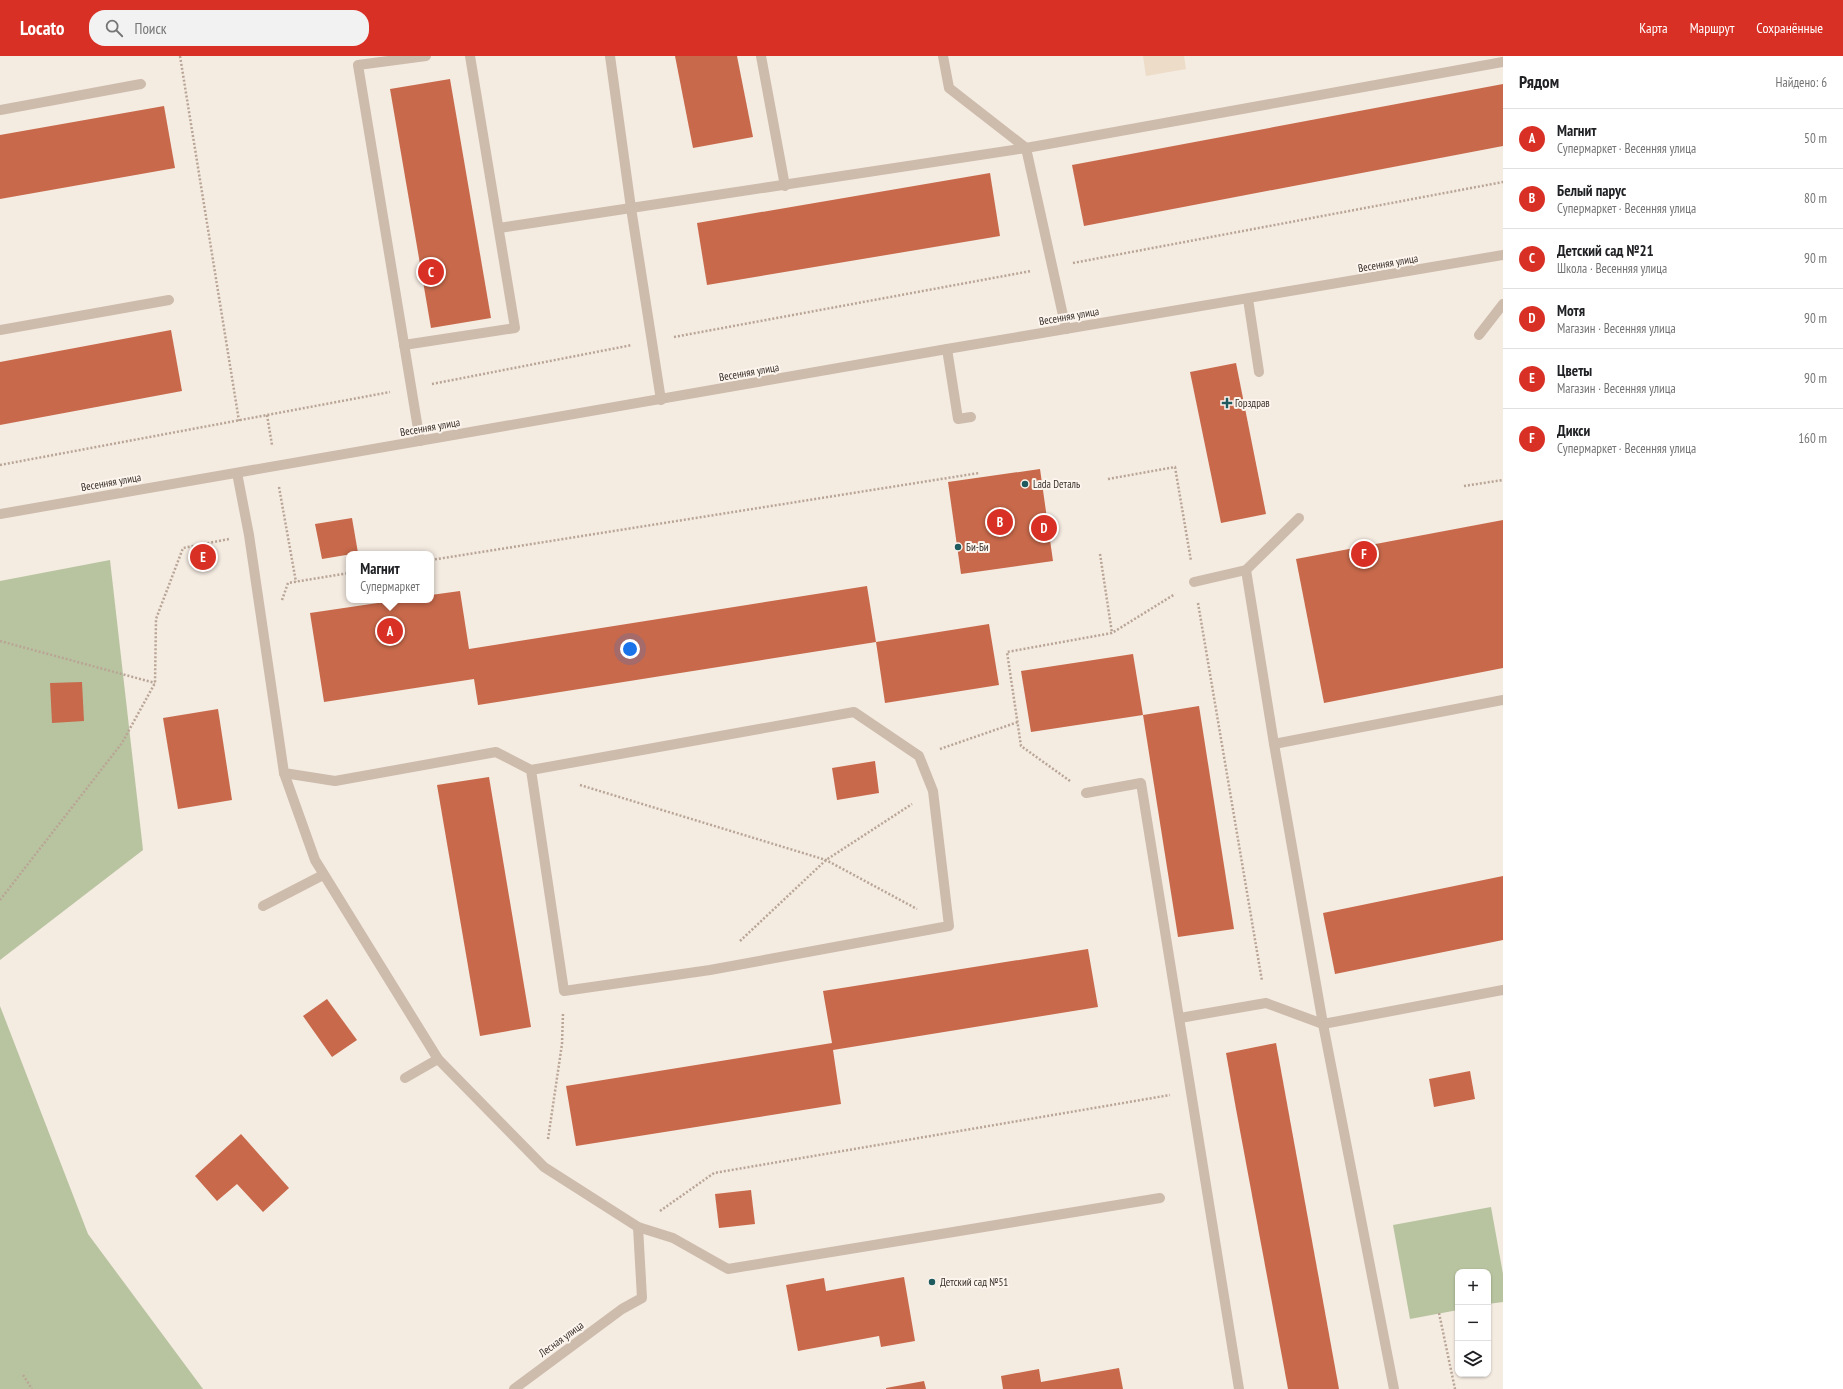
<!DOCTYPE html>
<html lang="ru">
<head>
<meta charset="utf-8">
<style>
  :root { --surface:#fff; --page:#f2f2f2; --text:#202124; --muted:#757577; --line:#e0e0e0; --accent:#d93025 }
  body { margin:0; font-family:"PT Sans Narrow",sans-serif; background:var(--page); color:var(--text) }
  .controls { position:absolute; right:12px; bottom:12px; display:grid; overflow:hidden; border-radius:8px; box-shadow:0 1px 3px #0004 }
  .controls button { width:36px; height:36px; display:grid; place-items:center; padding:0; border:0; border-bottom:1px solid var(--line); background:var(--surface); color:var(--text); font:20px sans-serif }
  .you { position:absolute; left:630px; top:593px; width:14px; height:14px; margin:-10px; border:3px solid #fff; border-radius:50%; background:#1a73e8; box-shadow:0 0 0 6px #1a73e833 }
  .badge { display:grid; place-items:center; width:26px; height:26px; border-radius:50%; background:var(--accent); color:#fff; font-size:13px; font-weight:700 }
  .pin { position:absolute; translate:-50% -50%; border:2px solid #fff; box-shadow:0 1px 4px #0006 }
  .popup { position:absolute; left:346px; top:495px; width:88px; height:52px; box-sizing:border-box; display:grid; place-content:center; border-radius:8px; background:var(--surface); filter:drop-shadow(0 1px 3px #0005); font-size:13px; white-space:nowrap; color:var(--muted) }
  .popup b { font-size:15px; color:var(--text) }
  .popup::after { content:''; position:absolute; left:50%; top:100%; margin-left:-8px; border:8px solid transparent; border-top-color:var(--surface) }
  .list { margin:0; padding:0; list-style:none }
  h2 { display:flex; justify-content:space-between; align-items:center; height:52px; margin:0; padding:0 16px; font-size:17px }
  h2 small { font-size:13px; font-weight:400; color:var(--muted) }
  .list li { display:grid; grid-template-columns:26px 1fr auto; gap:12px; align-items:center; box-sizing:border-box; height:60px; padding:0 16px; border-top:1px solid var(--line) }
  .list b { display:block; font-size:15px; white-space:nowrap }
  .list p { margin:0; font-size:13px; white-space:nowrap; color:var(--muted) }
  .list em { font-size:13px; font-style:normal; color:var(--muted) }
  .icon { flex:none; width:22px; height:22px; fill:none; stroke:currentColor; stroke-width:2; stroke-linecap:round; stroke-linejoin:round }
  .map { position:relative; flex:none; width:1503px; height:1333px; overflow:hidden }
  header { display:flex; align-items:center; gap:24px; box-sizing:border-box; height:56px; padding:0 20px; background:var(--accent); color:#fff }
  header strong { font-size:19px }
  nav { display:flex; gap:22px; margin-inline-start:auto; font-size:14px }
  .search { width:280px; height:36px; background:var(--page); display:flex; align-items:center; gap:10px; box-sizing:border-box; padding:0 14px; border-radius:16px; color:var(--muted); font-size:15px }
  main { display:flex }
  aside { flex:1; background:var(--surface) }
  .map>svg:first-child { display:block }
  .park { fill:#b8c4a0 }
  .plaza { fill:#ecdcc8 }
  .building { fill:#c8694b }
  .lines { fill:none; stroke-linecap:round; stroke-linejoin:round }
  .path { stroke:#b9a596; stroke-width:2.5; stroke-dasharray:2 2; stroke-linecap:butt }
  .minor { stroke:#cdbbac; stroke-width:10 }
  .poi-dot { fill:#1f5a5e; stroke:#fbf5ee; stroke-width:1.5 }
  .labels { text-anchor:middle; stroke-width:4; stroke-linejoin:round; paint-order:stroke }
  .street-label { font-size:11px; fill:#3b302b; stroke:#fbf5ee }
  .poi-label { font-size:11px; fill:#3b302b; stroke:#fbf5ee; text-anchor:start }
</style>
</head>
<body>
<header>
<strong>Locato</strong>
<div class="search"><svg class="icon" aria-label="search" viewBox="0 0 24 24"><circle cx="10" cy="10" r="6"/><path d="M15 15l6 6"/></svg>Поиск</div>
<nav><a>Карта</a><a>Маршрут</a><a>Сохранённые</a></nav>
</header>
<main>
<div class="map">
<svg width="1503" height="1333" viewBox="0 0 1503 1333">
  <rect width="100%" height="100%" fill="#f4ebe1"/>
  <g class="park">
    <path d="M110,504l33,290 -143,110v-379z"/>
    <path d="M0,950l88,228 115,155h-203z"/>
    <path d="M1491,1151l12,67v28l-15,2v-32h-30v38l-48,9 -17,-94z"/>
  </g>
  <path class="plaza" d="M1143,0h41l2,13 -40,7z"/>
  <g class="building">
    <path d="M675,0h62l16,81 -60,11z"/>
    <path d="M450,23l41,239 -60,10 -41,-239z"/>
    <path d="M1503,28v62l-419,80 -12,-61z"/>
    <path d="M164,50l11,62 -175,31v-64z"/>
    <path d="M990,117l10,63 -293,49 -10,-62z"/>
    <path d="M171,274l11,61 -182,34v-63z"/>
    <path d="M1236,307l30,151 -45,9 -31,-151z"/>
    <path d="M1040,413l13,92 -92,13 -13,-92z"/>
    <path d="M352,462l6,35 -36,6 -7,-35z"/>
    <path d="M1503,464v148l-179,35 -28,-144z"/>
    <path d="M867,530l9,56 113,-18 10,61 -114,18 -9,-61 -398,63 -4,-26 -150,23 -14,-89 88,-13h33v-5l29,-4 9,58z"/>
    <path d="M1133,598l10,61 -112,17 -10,-61z"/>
    <path d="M82,626l2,39 -32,2 -2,-40z"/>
    <path d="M1199,650l35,223 -56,8 -35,-222z"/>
    <path d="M218,653l14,91 -54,9 -15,-91z"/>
    <path d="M875,705l4,32 -42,7 -5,-32z"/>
    <path d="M489,721l42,250 -51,9 -43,-251z"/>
    <path d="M1503,820v64l-168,34 -12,-61z"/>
    <path d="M1088,893l10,58 -265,43 8,54 -265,42 -10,-60 266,-43 -9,-52z"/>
    <path d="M327,943l30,41 -25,17 -29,-41z"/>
    <path d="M1276,987l63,346h-51l-52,-280 -10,-56z"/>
    <path d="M1470,1015l5,28 -41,8 -5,-28z"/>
    <path d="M241,1078l48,54 -26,24 -26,-28 -20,17 -22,-25z"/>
    <path d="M751,1134l4,34 -36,4 -4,-34z"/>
    <path d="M904,1221l11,64 -34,6 -2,-11 -81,15 -12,-66 38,-7 2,13z"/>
    <path d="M1119,1312l4,21h-120l-2,-13 38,-7 2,13z"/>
    <path d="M924,1325l2,8h-40v-1z"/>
  </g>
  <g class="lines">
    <g class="path">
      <path d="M180,0l59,365"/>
      <path d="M1073,207l430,-81"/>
      <path d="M674,281l357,-66"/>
      <path d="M432,328l200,-39"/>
      <path d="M267,359l5,30"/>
      <path d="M0,409l390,-73"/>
      <path d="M1108,423l67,-12 16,94"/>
      <path d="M1464,430l39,-6"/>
      <path d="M279,431l17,95"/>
      <path d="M1100,498l12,79"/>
      <path d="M431,504l548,-87"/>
      <path d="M282,544l6,-17 61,-10"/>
      <path d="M1198,547l64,378"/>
      <path d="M0,585l155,42"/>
      <path d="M940,693l78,-27"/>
      <path d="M1070,725l-49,-35 -14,-94 105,-19 63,-39"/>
      <path d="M580,729l246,75 91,49"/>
      <path d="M0,844l122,-157 33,-60 1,-64 27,-71 46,-9"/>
      <path d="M740,885l86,-81 86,-56"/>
      <path d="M548,1083l14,-95 1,-31"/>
      <path d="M660,1155l54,-38 456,-78"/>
      <path d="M1439,1257l16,76"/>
      <path d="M23,1319l9,14"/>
    </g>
    <g class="minor">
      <path d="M761,0l24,130"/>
      <path d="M943,0l6,32 77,60 40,181"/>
      <path d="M0,54l141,-26"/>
      <path d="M499,172l132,-20 -21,-152"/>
      <path d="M1248,243l11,73"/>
      <path d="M0,274l169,-30"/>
      <path d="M1479,279l24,-31"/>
      <path d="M404,289l111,-17 -45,-272"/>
      <path d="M947,293l11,70 13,-2"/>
      <path d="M661,344l-30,-192 395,-60 477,-86"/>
      <path d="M420,385l-62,-376 68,-9"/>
      <path d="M237,417l12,62 35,238 51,8 161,-29 35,18 323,-58 65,44 14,35 16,135 -239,44 -146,21 -33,-221"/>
      <path d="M0,458l947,-165 556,-94"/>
      <path d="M1246,514l28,174 49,280 71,365"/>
      <path d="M1194,526l52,-12 53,-52"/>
      <path d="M1274,688l229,-44"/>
      <path d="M284,717l31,87 123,199 106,108 94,60 35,11 55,31 432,-71"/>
      <path d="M1086,737l55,-10 98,606"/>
      <path d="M263,850l60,-31"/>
      <path d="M1180,962l86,-15 57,21 180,-34"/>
      <path d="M405,1022l33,-19"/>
      <path d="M514,1333l108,-80 20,-11 -4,-71"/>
    </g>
  </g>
  <g class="poi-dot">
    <path d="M1225 341h4v4h4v4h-4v4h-4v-4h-4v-4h4z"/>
    <circle cx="1025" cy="428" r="4"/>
    <circle cx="958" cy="491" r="4"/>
    <circle cx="932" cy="1226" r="4"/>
  </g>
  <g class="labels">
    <g class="street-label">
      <text transform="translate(1388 207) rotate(-10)" y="4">Весенняя улица</text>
      <text transform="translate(1069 260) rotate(-10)" y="4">Весенняя улица</text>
      <text transform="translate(749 316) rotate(-10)" y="4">Весенняя улица</text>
      <text transform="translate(430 371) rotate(-10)" y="4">Весенняя улица</text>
      <text transform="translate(111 426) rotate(-10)" y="4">Весенняя улица</text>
      <text transform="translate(561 1283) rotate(-36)" y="4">Лесная улица</text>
    </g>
    <g class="poi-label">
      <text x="1235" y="351">Горздрав</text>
      <text x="1033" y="432">Lada Dеталь</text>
      <text x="966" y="495">Би-Би</text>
      <text x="940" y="1230">Детский сад №51</text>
    </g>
  </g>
</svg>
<div class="controls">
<button>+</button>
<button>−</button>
<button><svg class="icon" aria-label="layers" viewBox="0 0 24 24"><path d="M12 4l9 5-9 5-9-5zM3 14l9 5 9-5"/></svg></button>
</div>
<div class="you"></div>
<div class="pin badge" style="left:390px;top:575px">A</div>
<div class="popup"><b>Магнит</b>Супермаркет</div>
<div class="pin badge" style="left:1000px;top:466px">B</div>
<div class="pin badge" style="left:431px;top:216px">C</div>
<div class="pin badge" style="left:1044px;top:472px">D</div>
<div class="pin badge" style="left:203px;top:501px">E</div>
<div class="pin badge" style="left:1364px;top:498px">F</div>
</div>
<aside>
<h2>Рядом<small>Найдено: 6</small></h2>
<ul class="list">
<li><span class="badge">A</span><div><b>Магнит</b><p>Супермаркет · Весенняя улица</p></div><em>50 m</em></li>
<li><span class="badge">B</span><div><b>Белый парус</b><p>Супермаркет · Весенняя улица</p></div><em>80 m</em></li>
<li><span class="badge">C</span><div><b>Детский сад №21</b><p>Школа · Весенняя улица</p></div><em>90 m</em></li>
<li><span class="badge">D</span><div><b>Мотя</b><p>Магазин · Весенняя улица</p></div><em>90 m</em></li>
<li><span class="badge">E</span><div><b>Цветы</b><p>Магазин · Весенняя улица</p></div><em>90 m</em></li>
<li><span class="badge">F</span><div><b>Дикси</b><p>Супермаркет · Весенняя улица</p></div><em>160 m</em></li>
</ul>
</aside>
</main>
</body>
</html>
